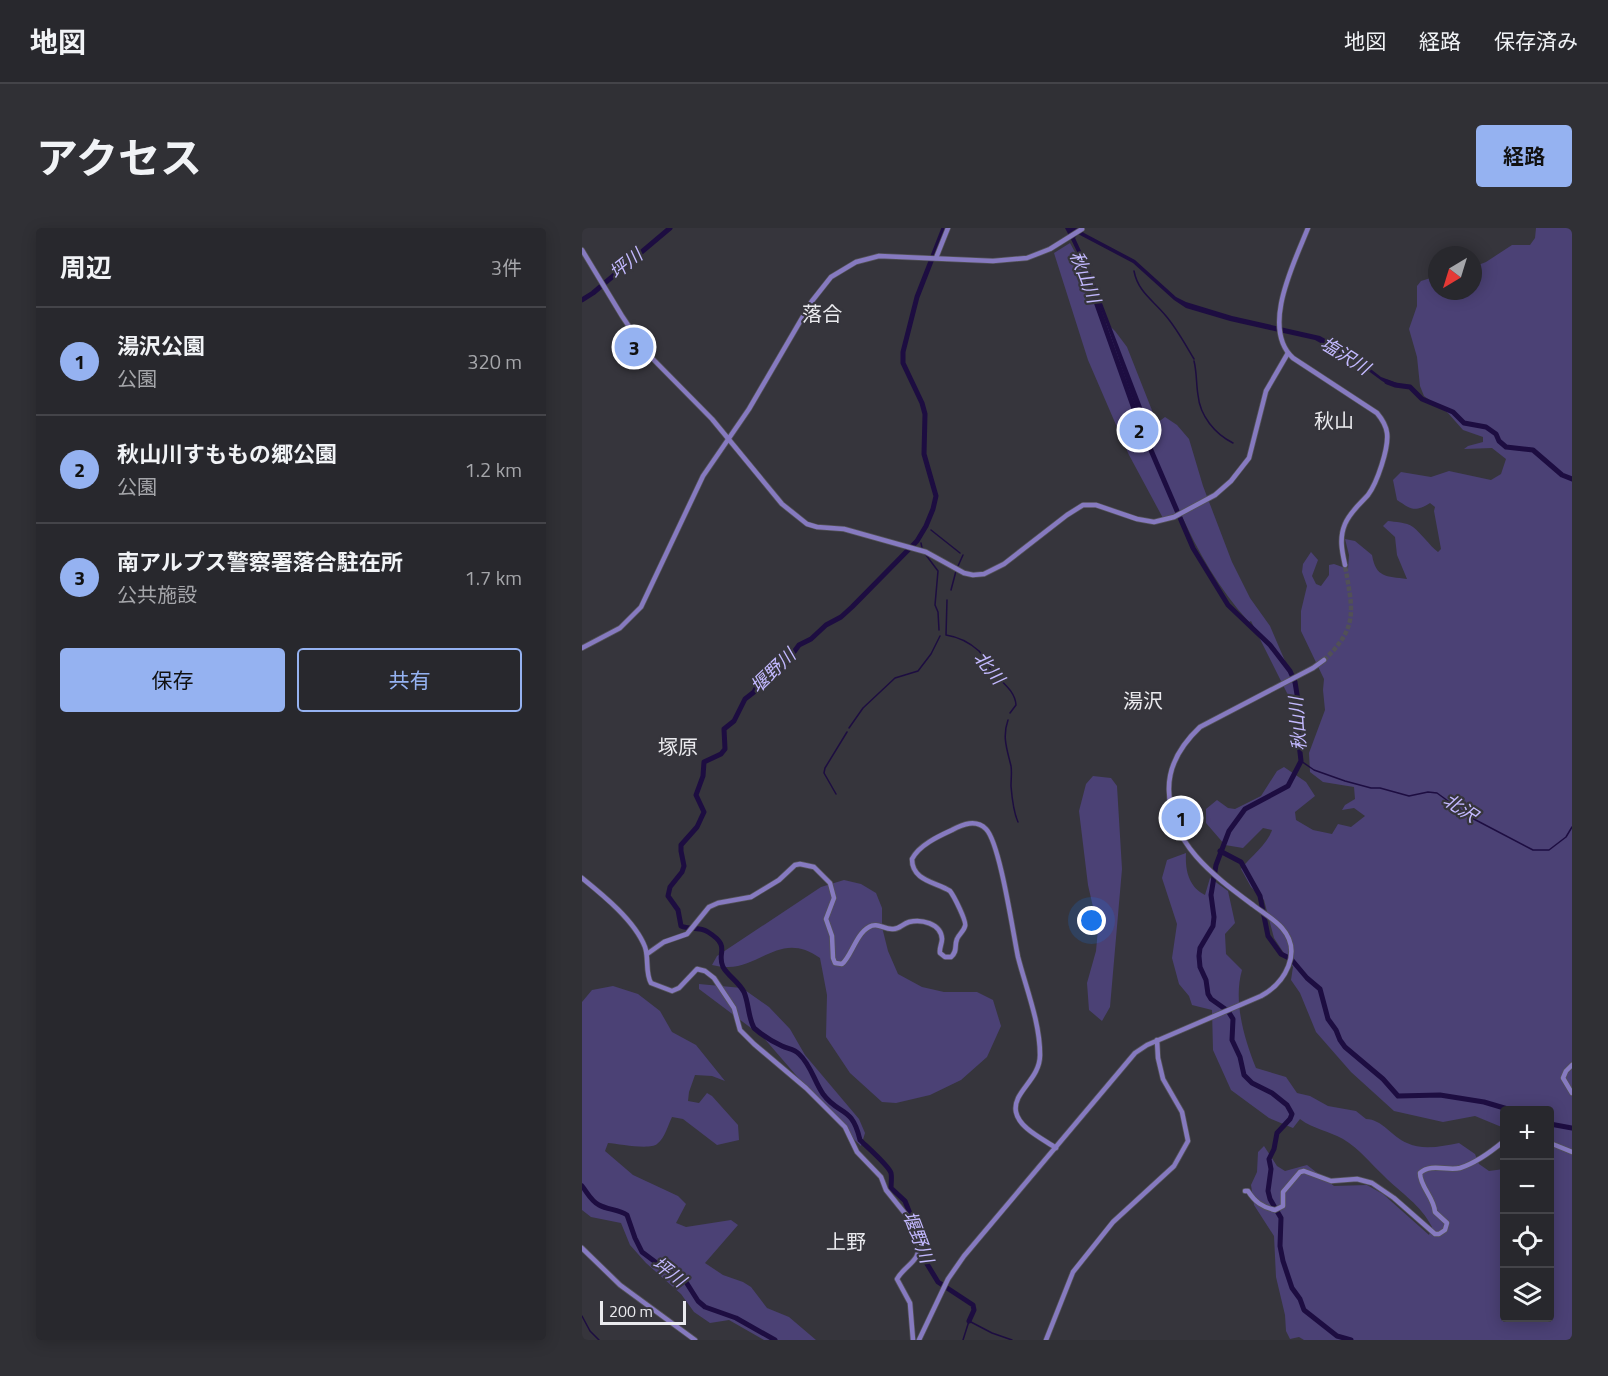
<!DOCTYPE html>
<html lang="ja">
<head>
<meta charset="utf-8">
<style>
  :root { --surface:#28282d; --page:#303035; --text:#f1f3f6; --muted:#a5a6aa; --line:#444449; --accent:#95b2f1 }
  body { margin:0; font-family:"Titillium Web","Noto Sans JP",sans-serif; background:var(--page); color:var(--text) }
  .controls { position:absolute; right:18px; bottom:18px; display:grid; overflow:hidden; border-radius:6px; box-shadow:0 3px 15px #0003 }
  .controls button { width:54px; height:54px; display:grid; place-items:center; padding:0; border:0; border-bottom:2px solid var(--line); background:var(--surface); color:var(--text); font:30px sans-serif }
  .compass { position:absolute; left:846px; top:18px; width:54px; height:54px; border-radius:50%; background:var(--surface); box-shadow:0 3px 15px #0003; rotate:218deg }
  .scale { position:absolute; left:18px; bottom:15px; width:86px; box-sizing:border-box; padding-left:6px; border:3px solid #eaeaee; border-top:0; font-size:16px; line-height:21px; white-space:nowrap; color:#eaeaee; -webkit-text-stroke:4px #36353c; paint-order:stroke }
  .you { position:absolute; left:510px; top:693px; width:21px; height:21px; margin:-15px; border:4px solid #fff; border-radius:50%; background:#1a73e8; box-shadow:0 0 0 9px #1a73e833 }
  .badge { display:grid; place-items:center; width:39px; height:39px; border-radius:50%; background:var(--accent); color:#111; font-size:20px; font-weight:700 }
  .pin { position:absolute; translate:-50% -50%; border:3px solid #fff; box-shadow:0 2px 6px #0006 }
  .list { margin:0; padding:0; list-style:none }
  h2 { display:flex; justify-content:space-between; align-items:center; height:78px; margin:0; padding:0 24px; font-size:26px }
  h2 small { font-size:20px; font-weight:400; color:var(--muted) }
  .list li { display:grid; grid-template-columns:39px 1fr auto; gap:18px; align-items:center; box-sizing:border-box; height:108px; padding:0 24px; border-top:2px solid var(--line) }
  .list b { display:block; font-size:22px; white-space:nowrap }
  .list p { margin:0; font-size:20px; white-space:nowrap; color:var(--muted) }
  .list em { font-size:20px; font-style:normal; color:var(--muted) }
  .actions { display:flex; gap:12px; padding:18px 24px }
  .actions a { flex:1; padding:14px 0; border:2px solid var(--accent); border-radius:6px; text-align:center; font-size:21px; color:var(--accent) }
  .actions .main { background:var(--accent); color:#111 }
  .icon { flex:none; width:33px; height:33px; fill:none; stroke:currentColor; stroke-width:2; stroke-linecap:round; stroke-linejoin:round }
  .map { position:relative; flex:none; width:990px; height:1112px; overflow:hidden; border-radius:6px }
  header { display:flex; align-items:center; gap:36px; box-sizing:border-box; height:84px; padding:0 30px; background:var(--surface); border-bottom:2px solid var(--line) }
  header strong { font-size:28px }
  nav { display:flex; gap:33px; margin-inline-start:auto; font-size:21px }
  .intro { display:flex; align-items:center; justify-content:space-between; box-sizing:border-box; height:144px; padding:0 36px }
  h1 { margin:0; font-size:42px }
  .button { padding:15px 27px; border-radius:6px; background:var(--accent); color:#111; font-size:21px; font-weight:700 }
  main { display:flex; gap:36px; padding:0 36px }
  aside { flex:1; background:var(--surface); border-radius:6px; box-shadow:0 3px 15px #0003 }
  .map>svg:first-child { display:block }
  .green { fill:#4b4175 }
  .water { fill:#1d0d41 }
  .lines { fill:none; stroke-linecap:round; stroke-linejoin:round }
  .stream { stroke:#1d0d41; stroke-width:1.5 }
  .river { stroke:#1d0d41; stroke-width:5 }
  .secondary-tunnel { stroke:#515057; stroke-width:4.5; stroke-dasharray:4.5 2; stroke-linecap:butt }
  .secondary-casing { stroke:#535258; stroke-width:6 }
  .secondary { stroke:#867ac0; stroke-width:4.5 }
  .labels { text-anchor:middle; stroke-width:4.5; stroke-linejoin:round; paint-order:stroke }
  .water-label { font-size:18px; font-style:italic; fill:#c3b9ff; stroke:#36353c }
  .quarter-label { font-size:20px; fill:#eaeaee; stroke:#36353c }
</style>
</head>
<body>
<header>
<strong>地図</strong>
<nav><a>地図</a><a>経路</a><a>保存済み</a></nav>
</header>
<div class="intro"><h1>アクセス</h1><a class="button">経路</a></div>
<main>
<aside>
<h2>周辺<small>3件</small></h2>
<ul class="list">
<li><span class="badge">1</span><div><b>湯沢公園</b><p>公園</p></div><em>320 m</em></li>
<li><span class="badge">2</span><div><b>秋山川すももの郷公園</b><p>公園</p></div><em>1.2 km</em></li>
<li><span class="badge">3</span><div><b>南アルプス警察署落合駐在所</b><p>公共施設</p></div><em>1.7 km</em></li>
</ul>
<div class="actions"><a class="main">保存</a><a>共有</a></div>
</aside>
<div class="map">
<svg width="990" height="1112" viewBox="0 0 990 1112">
  <rect width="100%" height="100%" fill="#36353c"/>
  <g class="green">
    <path d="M954,0h36v1112h-268l-5,-3 -9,2 -4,-8 -1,-16 -9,-38 -2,-41 -20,-31 -3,-20 6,-13 1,-20 6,-6 13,20 8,5 22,-6 27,21 33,-1 16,9 46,41 3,-8c-11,-22 -31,-34 -48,-51 -14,-13 -24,-27 -41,-37 -14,-8 -30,-10 -43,-20l-7,9 -24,-10 -38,-28 -18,-40 -1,-40 -20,-5 -3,-9 -10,-12 -7,-26 5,-34 -15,-46 5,-18 19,-7c-1,18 3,34 19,42l5,-17 18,13 7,32 -10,11 1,20 16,16c-9,31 2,68 14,98l30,9 11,16 13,3 18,10 28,5 10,8c16,0 26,18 41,24 16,8 36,3 52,0l16,11 4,10 10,7 15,-2v149h46v-208h-46v18l-29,-12 -32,6 -49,-11 -43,-39 -35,-40 -16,-39 -9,-13 2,-13 -19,-29 -10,-38 -13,-13 -10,-18c10,-13 26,-24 31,-39l-9,-2 -20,20 -18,-3 -19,-22v-14l11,-9 11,8 7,1 26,-13 16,-25 7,-4 22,15 9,14 -20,16 1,8 17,10 19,4 6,-10 13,3 14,-11 -11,-8 -12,2 3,-5 10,-6 -1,-12 -31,-5 -13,-10 -1,-19 16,-43 -2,-20 1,-11 -23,-48v-20l6,-25 -5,-14 1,-8 8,-12 7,8 -6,16 4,8 5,2 8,-11v-10l5,-1 14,5 1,-14 -4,-16 10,2 17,14c4,23 14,21 35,24l-10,-24 -2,-18 -12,-11 5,-5c7,1 18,1 25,6 9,7 16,18 25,25l3,-3 -7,-38 1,-4 -5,-4c-16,10 -19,6 -33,-3l-4,-20 8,-8 30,5 18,-6 42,9 10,-6 5,-15 -14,-11 -28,1 4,-3 15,-4v-5l-20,-7 -15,-17 -24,-17 -4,-10 -3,-29 -8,-28 8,-23v-20l4,-5 16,-5v15h36v-24l13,-5 26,-17h18l5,-7z"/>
    <path d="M488,15l12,22 17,51 16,15 12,16 30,76 8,-6 12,8 12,14 14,47 29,76 18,36 20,28 18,42 8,26 -6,5 -39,-78 -2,1c-30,-33 -51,-70 -69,-110l-16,8 -35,-65 -41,-95 -34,-107z"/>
    <path d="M511,548l18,2 6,8 5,83 -12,138 -8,14 -13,-11 -2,-27 9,-32 2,-22 -10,-44 -9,-74 7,-27z"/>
    <path d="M588,570l7,1 1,9h-3v6l8,1 7,5 4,-6 1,2 -9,16 -1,6 -5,-6z"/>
    <path d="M262,652l17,4 15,9 6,15v19l6,24 10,23 24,13 22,5h33l16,8 8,26 -14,31 -26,23 -31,15 -34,8 -14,-1 -32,-29 -24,-36 1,-42 -7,-37c-39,-28 -59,10 -93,9 -5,0 -10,-1 -15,-2l5,-9 104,-69z"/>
    <path d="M117,756l43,4 27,19 21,22 15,26 54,64 6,14 -4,13 -22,-21 -76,-88 -64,-48z"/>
    <path d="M31,758l25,8 22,17 12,21 24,13 29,36 -13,-5 -17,-1 -6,17 -1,9 11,2 8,-10 5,3 26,29 1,15 -22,5 -34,-26 -11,-2c-4,8 -7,21 -15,27 -7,6 -38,0 -49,-1l-3,8 28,24 45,21 8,8 -10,19 10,4 45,-7 7,5 -33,38 18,12 20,7 8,5 16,21 22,9 27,23h-52l-35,-20 -19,3 -16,-11 -13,-18 -35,-31 -16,-18 -9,-22 -30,-6 -9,-7v-208l10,-12z"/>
  </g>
  <path class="water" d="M483,0h14l5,5 51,27 41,37 10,5 46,14 88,20 30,17 31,24 16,6 -8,2 -7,-4 -23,-17 -44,-24 -85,-19 -44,-13 -12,-8 -41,-37 -55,-29 -3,4 12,26 58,151 -6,1c-23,-62 -42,-129 -74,-188z"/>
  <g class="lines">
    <g class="stream">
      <path d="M552,43c4,21 19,29 32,45 11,13 19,28 28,43"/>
      <path d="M612,133c3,12 2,22 4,34 2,21 17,39 35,48"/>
      <path d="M349,302l29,23"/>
      <path d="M339,309v-3"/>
      <path d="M339,315l1,5"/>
      <path d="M344,327l12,16 -3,34 3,7 1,18"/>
      <path d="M376,338l5,-11"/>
      <path d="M369,362l5,-19"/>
      <path d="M365,372l-1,35c13,2 23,7 33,16 5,5 6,11 10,16 8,13 26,21 27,38l-6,8"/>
      <path d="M426,492c-6,17 -1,29 3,46 1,6 0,13 0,20 1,12 2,25 7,36"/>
      <path d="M267,500l14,-20 32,-30 23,-7 13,-17 9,-18"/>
      <path d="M719,533l13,9 31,11 26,7h9l29,8 19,-4 9,1 33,24 63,33h16l17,-13 6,-10"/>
      <path d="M254,566l-12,-21 1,-5 22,-36"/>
      <path d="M0,1088l8,15 9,9"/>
      <path d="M381,1112l6,-19 23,12 20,7"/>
    </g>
    <g class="river">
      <path d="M362,0l-27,69 -14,55v11l19,40 3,11 -1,40 12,42 -3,13 -7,17 -9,15 -65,66 -11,10 -15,8 -15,14 -12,6 -16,22 -23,14 -6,11 -9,7 -11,22 -10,8 1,20 -4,5 -17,8 -1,14 -7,19 8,17 -7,15 -16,18v6l3,15 -2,6 -12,15 -2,9 10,14 3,16c9,4 18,0 27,6 24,15 8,20 15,35 5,9 15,14 21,25 5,12 4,25 10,36 8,7 19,14 28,18 6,3 12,3 17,8 12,11 15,27 24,40 16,22 29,11 37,46 6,6 29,26 31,33 1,4 0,11 0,15l14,13 13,33 6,8v17l14,23 35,23 1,5 -5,11"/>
      <path d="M502,40l54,152 55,128 35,57 42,40 20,26 5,11 5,31 -2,22 3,26 -13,25 -43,23 -16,22 -13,34 -5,30 3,22 -1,9 -13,22 -1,8 1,11 6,13 2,14 3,5 17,12 5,8 -1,21 8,17 4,18 8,8 20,10 15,12 5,9 -2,5 -13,14 -3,16 -5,10 2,10 -3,22 2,8 11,19 -1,28 3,15 9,27 8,11 4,11 33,26 14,4"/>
      <path d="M0,72l11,-7 77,-65"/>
      <path d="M805,154l8,3 15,2 12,12 31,13 11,11 22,4 10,7 3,7 7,6 27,3 29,25 10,4"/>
      <path d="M638,623l21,11 19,34 8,40 13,18 10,5 16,19 13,11 8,30 8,11 4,10 5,7 38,32 15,17 42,-1 44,7 27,8"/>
      <path d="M968,896l22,4"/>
      <path d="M0,958c5,6 9,15 17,19 9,5 19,4 28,10l8,23 7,14 24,18 20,12 12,19 7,6 31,11 39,22"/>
    </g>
    <path class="secondary-tunnel" d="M742,432c36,-34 28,-51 21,-95"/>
    <g class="secondary-casing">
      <g id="secondary">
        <path d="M726,0c-13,33 -48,100 -15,130l84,55c5,6 9,12 10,20 2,15 -10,50 -19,62 -8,9 -18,17 -23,29 -6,14 -3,27 0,41"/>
        <path d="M0,22l40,66 24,36 66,67 70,85 25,20 10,3 27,2 82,23 38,21 9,2 11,-1 20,-10 63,-49 16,-10h13l41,14 17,3 20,-5 41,-22 16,-14 18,-23 17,-67 22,-38"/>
        <path d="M354,30l12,-30"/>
        <path d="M0,420l38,-20 21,-21 62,-131 46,-67 63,-108 19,-24 25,-15 23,-6 114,5 34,-3 23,-9 32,-20"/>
        <path d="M0,650c21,17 53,43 63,69 4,11 0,26 6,36l21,8 7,-3 18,-19 8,2 9,7 20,30 6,22 14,14 52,44 39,39 12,25 24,25 5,13 21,26 12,28c2,17 -15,22 -22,35l13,24 3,37"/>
        <path d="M65,726l17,-12 23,-8 22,-27 9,-4 33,-6 28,-17 16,-15 5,-1 14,3 16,16 4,15 -8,21 6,17 1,22 2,5 7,1c9,-7 14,-30 27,-37 8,-5 14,2 23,2 7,1 10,-5 17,-7 12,-3 32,1 33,17 0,5 -3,9 -2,14l5,4h6c7,-6 3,-11 6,-18 2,-5 7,-8 8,-13 2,-4 -11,-30 -15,-35 -14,-9 -38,-10 -38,-32 7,-14 27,-23 40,-29 11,-6 24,-11 34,-1 14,14 27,104 32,128 8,31 22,65 22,98 0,25 -28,37 -24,57 3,16 27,27 40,36"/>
        <path d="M990,837l-6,6 -3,7 9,15"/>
        <path d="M968,915l22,9"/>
        <path d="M663,963h3c7,11 14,16 27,19l8,-4v-14l17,-20 4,-1 27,10 26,-2 15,4 22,15 41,36h4l6,-4 2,-7 -12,-11c-1,-15 -15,-25 -15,-39 11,-10 27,-2 40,-5 16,-5 32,-17 44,-27"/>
        <path d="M0,1020l38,37 75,55"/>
        <path d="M337,1112l29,-61 16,-23 171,-203 12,-8 114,-49c24,-13 42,-44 21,-68 -8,-9 -20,-16 -29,-23 -39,-29 -83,-61 -84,-114 -1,-26 13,-47 31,-64l113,-59 11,-8"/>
        <path d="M464,1112l27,-68 40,-50 61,-56 14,-25 -6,-29 -19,-33 -5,-21 -1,-18"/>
      </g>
    </g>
    <use href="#secondary" class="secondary"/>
  </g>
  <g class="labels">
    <g class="water-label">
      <text transform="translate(44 36) rotate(-39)" y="6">坪川</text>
      <text transform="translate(503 49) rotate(69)" y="6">秋山川</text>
      <text transform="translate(763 128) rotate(32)" y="6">塩沢川</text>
      <text transform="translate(407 440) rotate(51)" y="6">北川</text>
      <text transform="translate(191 443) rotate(-44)" y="6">堰野川</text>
      <text transform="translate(716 496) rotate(-94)" y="6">秋山川</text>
      <text transform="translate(878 580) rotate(33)" y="6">北沢</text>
      <text transform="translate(336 1009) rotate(69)" y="6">堰野川</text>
      <text transform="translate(87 1044) rotate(38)" y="6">坪川</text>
    </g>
    <g class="quarter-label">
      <text x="240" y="93">落合</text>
      <text x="752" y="200">秋山</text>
      <text x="561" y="480">湯沢</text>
      <text x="96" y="526">塚原</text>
      <text x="264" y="1021">上野</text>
    </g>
  </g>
</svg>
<div class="controls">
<button>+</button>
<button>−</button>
<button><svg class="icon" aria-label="locate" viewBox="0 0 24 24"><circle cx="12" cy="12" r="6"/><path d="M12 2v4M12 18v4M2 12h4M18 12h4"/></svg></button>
<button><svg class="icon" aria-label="layers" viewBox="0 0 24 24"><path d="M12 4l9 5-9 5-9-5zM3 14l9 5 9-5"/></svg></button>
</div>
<svg class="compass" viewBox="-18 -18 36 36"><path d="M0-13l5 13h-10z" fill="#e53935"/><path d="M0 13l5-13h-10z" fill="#a5a6aa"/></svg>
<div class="scale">200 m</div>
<div class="you"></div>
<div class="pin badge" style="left:599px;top:590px">1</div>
<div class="pin badge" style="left:557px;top:202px">2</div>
<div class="pin badge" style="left:52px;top:119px">3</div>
</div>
</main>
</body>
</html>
